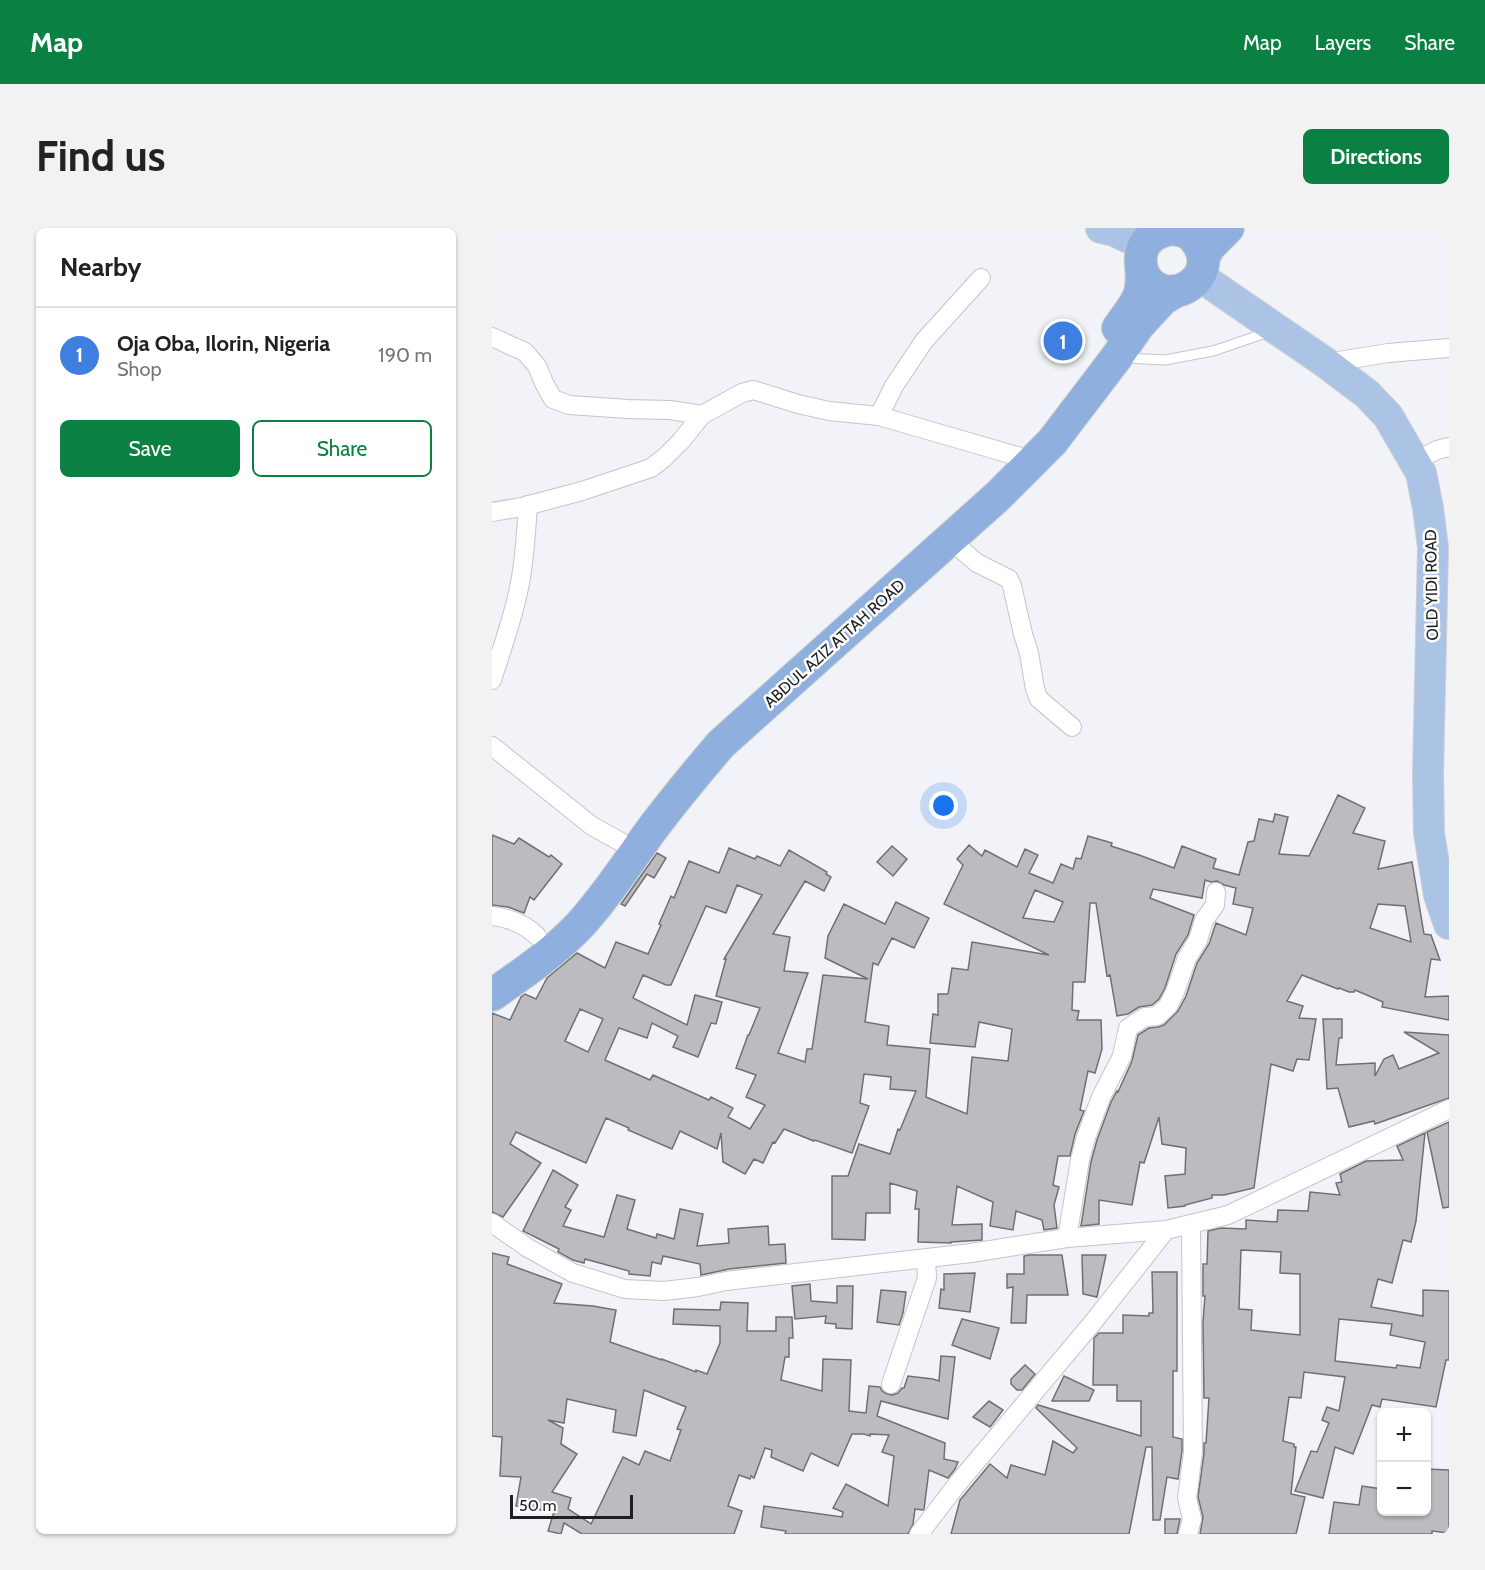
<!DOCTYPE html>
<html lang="en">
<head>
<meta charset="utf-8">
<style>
  :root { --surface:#fff; --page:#f2f2f2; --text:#222; --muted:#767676; --line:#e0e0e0; --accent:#0b8043 }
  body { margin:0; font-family:Cabin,sans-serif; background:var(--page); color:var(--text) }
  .controls { position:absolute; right:18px; bottom:18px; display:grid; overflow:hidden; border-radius:9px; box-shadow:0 2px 4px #0004 }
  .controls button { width:54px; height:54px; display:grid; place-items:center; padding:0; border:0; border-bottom:2px solid var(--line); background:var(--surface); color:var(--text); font:30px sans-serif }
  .scale { position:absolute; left:18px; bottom:15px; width:123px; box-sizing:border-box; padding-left:6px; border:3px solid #1f1f21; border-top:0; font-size:16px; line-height:21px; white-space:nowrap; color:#1f1f21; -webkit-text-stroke:4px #fff; paint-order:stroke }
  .you { position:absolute; left:452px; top:578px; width:21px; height:21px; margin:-15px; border:4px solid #fff; border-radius:50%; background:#1a73e8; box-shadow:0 0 0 9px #1a73e833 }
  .badge { display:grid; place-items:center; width:39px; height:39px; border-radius:50%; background:var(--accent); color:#fff; font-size:20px; font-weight:700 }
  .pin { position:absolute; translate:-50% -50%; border:3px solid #fff; box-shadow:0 2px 6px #0006 }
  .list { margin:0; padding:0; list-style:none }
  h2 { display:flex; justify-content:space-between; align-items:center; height:78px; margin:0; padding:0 24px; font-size:26px }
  h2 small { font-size:20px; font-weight:400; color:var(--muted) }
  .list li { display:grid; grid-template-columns:39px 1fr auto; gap:18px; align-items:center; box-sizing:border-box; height:96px; padding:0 24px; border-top:2px solid var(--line) }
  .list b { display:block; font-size:22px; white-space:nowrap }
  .list p { margin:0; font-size:20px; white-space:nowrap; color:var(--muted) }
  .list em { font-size:20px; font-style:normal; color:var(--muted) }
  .actions { display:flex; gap:12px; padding:18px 24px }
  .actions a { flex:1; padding:14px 0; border:2px solid var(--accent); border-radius:9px; text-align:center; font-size:21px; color:var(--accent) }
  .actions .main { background:var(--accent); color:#fff }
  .map { position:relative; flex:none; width:957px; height:1306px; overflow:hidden; border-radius:9px }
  header { display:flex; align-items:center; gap:36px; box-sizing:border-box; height:84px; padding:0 30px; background:var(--accent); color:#fff }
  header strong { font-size:28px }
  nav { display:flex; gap:33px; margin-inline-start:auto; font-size:21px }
  .intro { display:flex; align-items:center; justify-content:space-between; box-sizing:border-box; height:144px; padding:0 36px }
  h1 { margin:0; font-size:42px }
  .button { padding:15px 27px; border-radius:9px; background:var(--accent); color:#fff; font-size:21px; font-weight:700 }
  main { display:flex; gap:36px; padding:0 36px }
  aside { flex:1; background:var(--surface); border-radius:9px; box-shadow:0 2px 4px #0004 }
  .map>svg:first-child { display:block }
  .building { fill:#bcbbc0; stroke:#716f74; stroke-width:1.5; fill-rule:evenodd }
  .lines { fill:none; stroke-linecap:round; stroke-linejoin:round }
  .service-casing { stroke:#c4c5ca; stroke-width:11 }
  .minor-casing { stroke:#c4c5ca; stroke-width:20 }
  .primary-casing { stroke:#cecece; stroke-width:32 }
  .trunk-casing { stroke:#cecece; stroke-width:34 }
  .service { stroke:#fff; stroke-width:9 }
  .minor { stroke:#fff; stroke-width:18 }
  .primary { stroke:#abc4e6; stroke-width:30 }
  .trunk { stroke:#8fb0de; stroke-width:32 }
  .labels { text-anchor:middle; stroke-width:5; stroke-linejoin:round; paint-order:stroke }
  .street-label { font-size:16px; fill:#1f1f21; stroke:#fff }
</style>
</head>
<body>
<header>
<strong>Map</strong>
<nav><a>Map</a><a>Layers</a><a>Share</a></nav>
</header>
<div class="intro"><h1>Find us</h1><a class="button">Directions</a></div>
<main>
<aside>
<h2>Nearby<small></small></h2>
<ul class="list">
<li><span class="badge" style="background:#3f7fe0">1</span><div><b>Oja Oba, Ilorin, Nigeria</b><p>Shop</p></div><em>190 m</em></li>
</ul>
<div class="actions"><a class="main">Save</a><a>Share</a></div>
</aside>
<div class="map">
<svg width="957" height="1306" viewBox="0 0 957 1306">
  <rect width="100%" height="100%" fill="#f1f3f8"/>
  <g class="building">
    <path d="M846,567l27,13 -12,25 32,8 -7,28 34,-7 12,72 7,1 9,25 -9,-1 -6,38 24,-1v24l-67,-13 1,-5 -28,-12 -1,2h-5l-10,-4 -1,1 -36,-14 -15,26 16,5 -4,12 17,1 -7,41 -12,-1 -4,12 -22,-7 -17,124 -30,7h-12v3l-27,7v1l-17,2 -3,-32 20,-2 1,-26 -24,-4 -3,-27 -15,46 -4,-1 -8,43 -33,-5v24l-18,2 10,-64 6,-22 14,-38 6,-11 1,1 14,-31 6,-26 11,-7 9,-1 6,-2 14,-14 8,-15 11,-33 12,-19 7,-21 30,12 7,-27 -20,-4 3,-16 -12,-3 -7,-4 -6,1 -6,-2 -3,18 -49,-9 -3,9 44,17 -6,20 -12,19 -11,34 -6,11 -7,6 -13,2 -11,7 -11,2 -7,-41 -3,1 -11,-73h-6l-5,79h-12l-1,28 7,1 -2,9h24l1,29 -7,24 -7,-2 -8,39 4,1 -9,23 -5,22h-12l-5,29 6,2 -5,18 3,23 -13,2 -2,-10 -26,-9 -3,19 -23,-4 3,-24 -36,-16 -5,39 30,-1v16l-31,2v1l-33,-1 1,-33h-4l2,-18 -27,-8v30h-24l-1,27 -33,-1v-63h16l11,-32 31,10 8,-25 2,1 16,-39 -26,-2 1,-12 -27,-3 -4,29 9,3 -17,47 -37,-13 -1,1 -30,-12 -9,14 -2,-1 -10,21 -9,-4 -9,15 -22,-12 -2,-29 -4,16 -37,-18 -8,18 -44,-19 1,-2 -23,-10 -20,45 -70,-31 -6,12 31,19 -38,54 -11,-5v-199l18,7 11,-23 4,-3 11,5 11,-21 30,-25 28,15 11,-26 32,12 13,-29 -2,-1 12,-28 3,2 15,-37 30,12 10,-25 26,11 2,-3 23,10 9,-16 38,22 -1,2 5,3 -7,14 -19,-10 -32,53 17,3 -6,34 24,2 -30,80 27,9 2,-13h5l11,-74 45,4 -43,-21 3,-22 16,-32 41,20 11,-22 33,16 -15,30 -22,-10 -14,27 -5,-2 -8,59 24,4 -2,19 43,4 -4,48 41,17 5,-57 36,4 4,-32 -33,-7 -4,25 -45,-4 3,-29 5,1v-21h10l4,-26 16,2 4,-28 77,13 -105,-51 19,-39 -6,-6 12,-14 13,11 3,-6 32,17 8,-18 13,6 -9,18 24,10 8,-19 12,5 3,-11 5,1 7,-23 24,7 -1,3 28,9 35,13 8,-22 34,13 -3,9 26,7 9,-33 6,-1 5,-22 14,3 2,-8 13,3 -9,37 30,2zM245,657l25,10 -38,64h2l-10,37 44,12 -11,27h-1l-12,33 20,7 -10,22 19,8 -15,24 -22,-12 5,-9 -22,-11 -2,3 -56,-25 -3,5 -45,-20 14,-32 28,10 5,-15 26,13 -5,11 25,10 13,-34 5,1 6,-22 -27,-7 -8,30 -54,-27 10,-23 23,10h5l35,-79 20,7zM543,662l28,12 -9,20 -31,-4zM886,676l27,2 6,36 -41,-14zM88,781l23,10 -15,33 -23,-11z"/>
    <path d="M0,607l22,9 5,-6 30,19 2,-2 11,9 -28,36 -4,-3 -6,16 -16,-6 -16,-2z"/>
    <path d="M400,618l15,13 -14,17 -16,-14z"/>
    <path d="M165,625l9,5 -12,20 -7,-4 -22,32 -4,-2z"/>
    <path d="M831,791h19v19h-3l-3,27 39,-2v13l9,-17 9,-4 6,14 40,-16 -35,-21 45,3v63l-74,26 -1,-3 -25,6 -11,-39 -11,1z"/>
    <path d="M957,894v85l-6,1 -16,-76z"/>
    <path d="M933,905l-9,88 -5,21 -8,-2 -11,43 -14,-4 -7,28 52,9v-26l26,1v69h-3l-10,47 -54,-8 -2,8 -8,-2 -19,49 -18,-7 -12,51 -28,-7 16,-40 6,1 12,-29 -7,-3 5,-13 12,4 6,-34 -41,-5 -3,26 -12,-1 -6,44 11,3v3h2l-5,47 14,3 -9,37h-96l3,-17 -5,-20 6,-44v-10h2l3,-45h-5l-1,-76 2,-26h-2v-32h4l1,-33 13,-3 25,1v-9l31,2 1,-12 30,1 2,-19 30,3 -4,-12 6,-1 -2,-8 26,-13 37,-1 -6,-14zM749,1022l40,2 -1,21 20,1v61l-49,-5 1,-20 -13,-1zM847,1091l53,5 -2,11 35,7 -5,26 -23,-3 -1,3 -61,-7z"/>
    <path d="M61,942l25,15 -13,22 6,3 -8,16 41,11 13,-42 18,5 -8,29 29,9 1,-4 17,5 6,-30 23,5 -6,32 32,-3 -1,-14 40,-3 1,19 16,-1 1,19 -57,6 -28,6 -1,-11 -37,-8 -2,8 -9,-2 -2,14 -21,-2v-3l-44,-12 -1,4 -11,-3 -15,-8 1,-3 -36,-18z"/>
    <path d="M0,1025l17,4 -2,7 55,20 -8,19 39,3 23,4 -6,32 52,18v-1l34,13v-2l11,4 13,-31v-17l-47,-2 1,-15 46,1 1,-8 27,1 -1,28h29v-14h16l1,21h-4v19h-4l-4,23 41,11 1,-32 28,1 -2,51 17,2 3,-27 11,1 2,4 5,3 6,1 5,-2 4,-5h2l4,-12 25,3 6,2 2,-25 14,1 -7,62 -67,-18 -4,15 68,27 -1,16 14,3 -3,7 -7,9 -19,-8 -5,39 -1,1 -8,-1 -2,15 -5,10h-123l1,-3 -25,-4 3,-21 78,11 1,-5 -10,-4 13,-24 42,22 6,-50 -12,-4 7,-17 -19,-1v2l-6,-2h-12l-14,32 -27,-13 -8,18 -32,-14 1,-7 -7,-2 -11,30 -3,-2 -1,3 -11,-4 -11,31 14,5 -8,23h-152l-18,-11 -3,11 -13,-3 6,-19 -38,-6 5,-29 -21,-1 2,-39 -10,-1zM152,1162l42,17 -9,22 4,1 -11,31 -25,-10 -6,14 -16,-8 -32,67 -23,-15 3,-11 -19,-6 25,-38 -16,-10 2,-16 -15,-8 16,3 3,-24 49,11 -3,22 23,4z"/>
    <path d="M537,1027h33l6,40h-41l-1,28h-15l2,-36 -6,1v-14h17v-18z"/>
    <path d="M590,1027h24l-9,42 -14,-3z"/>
    <path d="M660,1044h25v99h-4v66l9,2v12l-4,28 -11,-2 -7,43h-7l-1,-73h-6l-17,87h-178l9,-34 30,-36 17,14 4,-13 34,10 8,-34 20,12 4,-5 -41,-40 2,-3 103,31v-35h-24v-16h-24l1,-47 5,-5h24v-18l26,1v-3h4z"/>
    <path d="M483,1045l-5,39 -31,-4 2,-19 3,1v-16z"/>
    <path d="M318,1056l1,17 26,2v-17h16l-1,43 -16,-1v-4l-11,-1 1,-7 -31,3 -3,-33z"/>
    <path d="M389,1062l25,2 -3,21 -4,12 -22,-3z"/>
    <path d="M470,1091l37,9 -9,31 -38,-14z"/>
    <path d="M533,1137l10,9 -13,16h-5l-6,-6v-5z"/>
    <path d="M572,1148l30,14 -5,11h-37z"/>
    <path d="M497,1173l14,9 -13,17 -17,-10z"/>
    <path d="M934,1241l23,1v63l-17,-2v3h-103l5,-32 25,3 3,-19 20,3v23h44z"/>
    <path d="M673,1291h15l-3,15h-12z"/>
  </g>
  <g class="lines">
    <g class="service-casing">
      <path id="service" d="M633,130l40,2 48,-9 56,-19"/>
    </g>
    <g class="minor-casing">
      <g id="minor">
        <path d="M0,109l33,15 12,14 7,17 9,16 16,6 59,4 42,1 32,5"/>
        <path d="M834,135l62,-10 61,-5"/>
        <path d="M387,188l15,-30 30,-45 57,-63"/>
        <path d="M922,234l23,-12 12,-3"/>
        <path d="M0,284l30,-5 60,-16 69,-23 13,-10 17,-17 21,-26 40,-22 11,-3 45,14 31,7 50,5 138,40"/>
        <path d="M457,311l28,24 32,16 3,7 11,48 6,19 6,36 4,10 33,28"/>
        <path d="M0,452c10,-32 22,-64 28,-97 5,-26 6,-52 8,-78"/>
        <path d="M0,518l100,80 29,16"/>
        <path d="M0,688c17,2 33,8 45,20"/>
        <path d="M0,995l36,25 45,25 52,16 39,2 34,-4 28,-6 245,-28 96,-15 99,-8 62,-15 221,-106"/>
        <path d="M575,1010l13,-78 6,-23 15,-40 21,-41 6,-28 17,-11 12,-1 11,-10 7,-14 12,-34 11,-18 6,-20 11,-15 1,-13"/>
        <path d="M399,1156l36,-106 -1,-19"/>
        <path d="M427,1306l40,-52 135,-161 72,-91"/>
        <path d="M696,1306l4,-15 -5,-21 6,-46 -2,-227"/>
      </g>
    </g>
    <g class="primary-casing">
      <g id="primary">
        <path d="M609,0l13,3 30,14"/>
        <path d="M707,48l127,87 41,31 21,22 33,57 7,35 5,40 -5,226 1,59 10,62 10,29"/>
      </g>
    </g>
    <g class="trunk-casing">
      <g id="trunk">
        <path d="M679,1c5,1 10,1 14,3 6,2 10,7 13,12 21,32 -25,65 -50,37 -11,-13 -10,-35 5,-45 7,-5 14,-6 22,-8"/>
        <path d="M711,30l6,-11 19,-19"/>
        <path d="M626,100c19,-27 26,-30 23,-64"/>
        <path d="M0,767c30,-21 60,-41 86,-68 28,-30 50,-65 74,-98 22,-29 45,-57 69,-85l277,-248 54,-54 64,-84 22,-32 25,-27 13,-8"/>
      </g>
    </g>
    <use href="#service" class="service"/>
    <use href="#minor" class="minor"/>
    <use href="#primary" class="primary"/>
    <use href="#trunk" class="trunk"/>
  </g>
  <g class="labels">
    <g class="street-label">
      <text transform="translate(939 357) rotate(-91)" y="6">OLD YIDI ROAD</text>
      <text transform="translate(342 415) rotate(-42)" y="6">ABDUL AZIZ ATTAH ROAD</text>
    </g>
  </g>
</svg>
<div class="controls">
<button>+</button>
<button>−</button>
</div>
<div class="scale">50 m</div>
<div class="you"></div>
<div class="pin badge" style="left:571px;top:113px;background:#3f7fe0">1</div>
</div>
</main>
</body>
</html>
